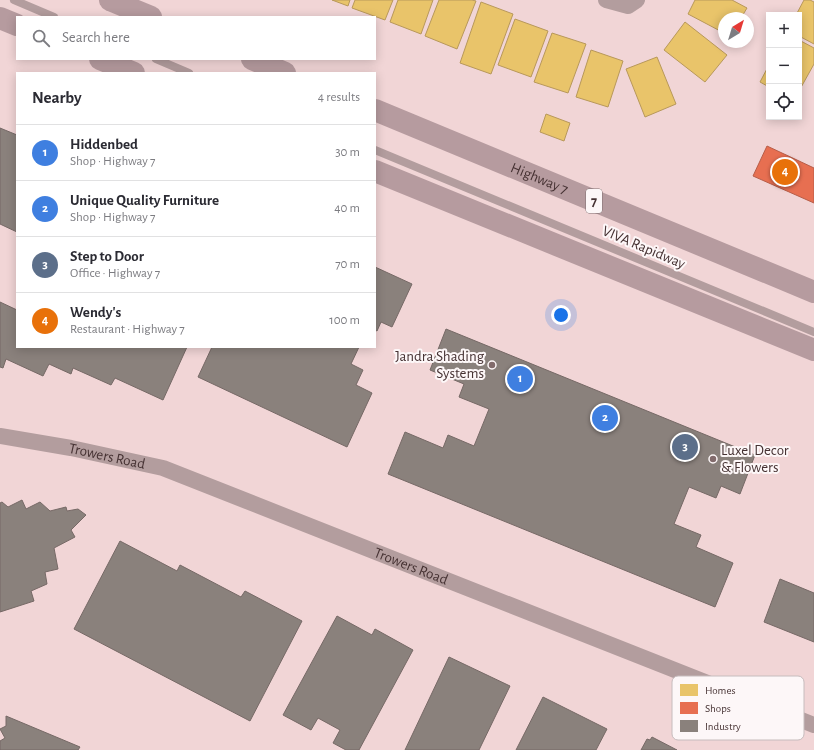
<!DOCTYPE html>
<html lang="en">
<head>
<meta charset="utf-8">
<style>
  :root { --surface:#fff; --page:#f2f2f3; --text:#2b2b33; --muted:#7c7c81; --line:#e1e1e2; --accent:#d93025 }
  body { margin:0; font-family:"Alegreya Sans",sans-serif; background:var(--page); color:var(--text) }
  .controls { position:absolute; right:12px; top:12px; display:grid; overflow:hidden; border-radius:0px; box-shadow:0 2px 10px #0003 }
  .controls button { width:36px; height:36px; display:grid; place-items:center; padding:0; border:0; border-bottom:1px solid var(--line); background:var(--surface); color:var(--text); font:20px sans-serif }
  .compass { position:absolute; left:718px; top:12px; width:36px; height:36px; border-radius:50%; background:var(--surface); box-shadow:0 2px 10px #0003; rotate:38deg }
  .you { position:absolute; left:561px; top:315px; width:14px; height:14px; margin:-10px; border:3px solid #fff; border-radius:50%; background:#1a73e8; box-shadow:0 0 0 6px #1a73e833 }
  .badge { display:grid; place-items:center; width:26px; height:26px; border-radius:50%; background:var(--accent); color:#fff; font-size:13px; font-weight:700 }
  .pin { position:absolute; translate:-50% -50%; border:2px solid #fff; box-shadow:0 1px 4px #0006 }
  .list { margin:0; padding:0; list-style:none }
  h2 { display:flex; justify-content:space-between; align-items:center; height:52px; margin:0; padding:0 16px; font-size:17px }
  h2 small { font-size:13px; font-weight:400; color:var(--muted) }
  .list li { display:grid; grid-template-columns:26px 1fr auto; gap:12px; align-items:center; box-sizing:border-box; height:56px; padding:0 16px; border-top:1px solid var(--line) }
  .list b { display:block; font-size:15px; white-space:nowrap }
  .list p { margin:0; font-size:13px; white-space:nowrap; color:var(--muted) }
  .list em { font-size:13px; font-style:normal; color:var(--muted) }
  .icon { flex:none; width:22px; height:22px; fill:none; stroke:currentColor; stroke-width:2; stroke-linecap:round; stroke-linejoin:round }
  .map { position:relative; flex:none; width:814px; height:750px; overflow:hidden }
  .search { position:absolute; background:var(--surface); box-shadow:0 2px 10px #0003; left:16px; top:16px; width:360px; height:44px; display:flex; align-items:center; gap:10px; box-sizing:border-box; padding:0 14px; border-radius:0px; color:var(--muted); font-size:15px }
  .panel { position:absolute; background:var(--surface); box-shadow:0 2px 10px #0003; left:16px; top:72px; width:360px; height:276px; border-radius:0px }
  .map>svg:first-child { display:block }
  .homes { fill:#e9c46a; stroke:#b8985a }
  .shops { fill:#e76f51; stroke:#b75d48 }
  .industry { fill:#8a817c; stroke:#766966 }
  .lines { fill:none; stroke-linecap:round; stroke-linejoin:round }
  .service { stroke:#b39d9e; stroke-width:8 }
  .minor { stroke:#b39d9e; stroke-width:16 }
  .primary { stroke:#b69b9f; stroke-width:22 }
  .poi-dot { fill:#826b6c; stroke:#fdf7f8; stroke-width:1.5 }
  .labels { text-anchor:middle; stroke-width:4; stroke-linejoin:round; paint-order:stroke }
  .shield { fill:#fdf7f8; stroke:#7d6d6e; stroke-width:1 }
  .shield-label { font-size:14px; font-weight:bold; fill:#463233 }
  .street-label { font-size:15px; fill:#463233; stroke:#fdf7f8 }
  .poi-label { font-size:15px; fill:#463233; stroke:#fdf7f8; text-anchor:end }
  .key { fill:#fdf7f8; stroke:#c6bcbd; stroke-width:1 }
  .key-label { font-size:11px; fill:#463233 }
</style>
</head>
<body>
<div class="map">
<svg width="814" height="750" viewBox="0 0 814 750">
  <rect width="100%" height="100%" fill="#f1d5d6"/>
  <g class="homes">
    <path d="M332,0h18l-2,6z"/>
    <path d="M355,0h38l-8,20 -33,-12z"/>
    <path d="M398,0h35l-12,34 -31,-12z"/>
    <path d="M439,0h33l4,1 -19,48 -32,-13z"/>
    <path d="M695,0h37l15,8 -6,10h-17v15l-36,-19z"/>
    <path d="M804,0h6l4,2v42l-15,-8v-21h-3z"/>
    <path d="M481,2l32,12 -22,60 -31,-11z"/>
    <path d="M515,19l33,12 -17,46 -33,-12z"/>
    <path d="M685,22l42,33 -22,27 -41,-32z"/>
    <path d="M552,33l34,11 -18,49 -34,-11z"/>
    <path d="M799,40l15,8v16l-15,27z"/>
    <path d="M591,50l32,11 -15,46 -32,-10z"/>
    <path d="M657,57l19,47 -31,13 -19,-48z"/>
    <path d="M769,65v22l-9,-5z"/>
    <path d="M546,114l24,9 -6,18 -24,-9z"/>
  </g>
  <path class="shops" d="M767,146l47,22v35l-61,-27z"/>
  <g class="industry">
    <path d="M0,128l17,7v97l-17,-8z"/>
    <path d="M375,267l37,17 -20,43 -11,-5 -4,9 -2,-1z"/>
    <path d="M0,302l17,8v37h170l-24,53 -48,-22 -4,7 -38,-17 -2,6 -22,-10 -6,12 -37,-17 -3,9 -3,-1z"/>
    <path d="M446,329l309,126 -15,39 -19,-8 -5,12 -27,-11 -15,37 27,11 -5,12 37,16 -18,44 -327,-133 17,-42 38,16 5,-13 26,11 15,-37 -30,-12 5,-13 -34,-14z"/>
    <path d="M212,347h147l-8,17 12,6 -7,15 16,8 -25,54 -149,-70z"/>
    <path d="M22,500l4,9 14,-7 10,9 16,-4 1,4 11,-2 8,6 -15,15 4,7 -21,11 4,21 -13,3 2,12 -16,7 3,10 -34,11v-109l2,-1 6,5z"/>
    <path d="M120,541l57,30 3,-6 61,32 4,-6 57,30 -52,100 -176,-92z"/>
    <path d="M780,579l34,14v49l-50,-20z"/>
    <path d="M337,616l35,19 3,-6 38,21 -54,100h-13l-13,-7 7,-13 -22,-12 -7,12 -28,-15z"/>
    <path d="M449,657l61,29 -31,64h-74z"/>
    <path d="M543,697l64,32 -11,21h-80z"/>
    <path d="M6,716l74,31 -2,3h-78v-9l5,-3 -5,-9 6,-3z"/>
    <path d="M652,737l25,13h-36l6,-11 3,1z"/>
  </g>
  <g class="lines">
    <g class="service">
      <path d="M14,0l40,17"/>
      <path d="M156,59l33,14"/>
      <path d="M375,150l439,182"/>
    </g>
    <g class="minor">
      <path d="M606,0l22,6 9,-6"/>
      <path id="s1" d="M0,436l71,12 92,20 651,257"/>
    </g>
    <g class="primary">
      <path d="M110,0l41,17"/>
      <path d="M0,18l17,7"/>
      <path d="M100,59l34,14"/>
      <path d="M252,59l33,14"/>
      <path id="s2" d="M375,110l439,182"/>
      <path d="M375,171l439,179"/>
    </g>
  </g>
  <g class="poi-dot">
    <circle cx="492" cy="365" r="4"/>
    <circle cx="713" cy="459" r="4"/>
  </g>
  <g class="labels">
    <rect class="shield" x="586" y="189" width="16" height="24" rx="3"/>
    <g class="shield-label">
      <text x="594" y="206">7</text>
    </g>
    <g class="street-label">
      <text dy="5" stroke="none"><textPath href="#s2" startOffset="178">Highway 7</textPath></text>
      <text transform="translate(644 247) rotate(23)" y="5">VIVA Rapidway</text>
      <text dy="5" stroke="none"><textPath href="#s1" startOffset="109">Trowers Road</textPath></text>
      <text dy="5" stroke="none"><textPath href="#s1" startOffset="433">Trowers Road</textPath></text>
    </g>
    <g class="poi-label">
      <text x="484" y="361">Jandra Shading<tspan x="484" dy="17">Systems</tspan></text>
      <text x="721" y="455" text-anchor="start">Luxel Decor<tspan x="721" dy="17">&amp; Flowers</tspan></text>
    </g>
  </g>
  <rect x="672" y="676" width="132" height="64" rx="6" class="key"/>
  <rect x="680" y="684" width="18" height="12" fill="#e9c46a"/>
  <rect x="680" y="702" width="18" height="12" fill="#e76f51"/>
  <rect x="680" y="720" width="18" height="12" fill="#8a817c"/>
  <g class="key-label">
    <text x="705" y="694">Homes</text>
    <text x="705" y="712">Shops</text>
    <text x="705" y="730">Industry</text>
  </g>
</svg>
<div class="controls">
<button>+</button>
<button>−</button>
<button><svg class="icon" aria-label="locate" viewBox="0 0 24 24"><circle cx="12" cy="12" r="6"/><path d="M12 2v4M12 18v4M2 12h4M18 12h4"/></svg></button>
</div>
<svg class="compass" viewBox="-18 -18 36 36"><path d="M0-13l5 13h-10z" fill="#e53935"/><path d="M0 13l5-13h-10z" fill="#7c7c81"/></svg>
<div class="you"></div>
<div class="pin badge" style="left:520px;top:379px;background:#3f7fe0">1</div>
<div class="pin badge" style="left:605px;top:418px;background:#3f7fe0">2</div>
<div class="pin badge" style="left:685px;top:447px;background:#5c6f8a">3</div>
<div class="pin badge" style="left:785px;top:172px;background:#e8710a">4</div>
<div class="search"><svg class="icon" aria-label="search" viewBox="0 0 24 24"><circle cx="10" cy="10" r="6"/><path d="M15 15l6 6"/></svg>Search here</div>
<section class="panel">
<h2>Nearby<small>4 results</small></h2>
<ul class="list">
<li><span class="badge" style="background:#3f7fe0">1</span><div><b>Hiddenbed</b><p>Shop · Highway 7</p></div><em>30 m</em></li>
<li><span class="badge" style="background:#3f7fe0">2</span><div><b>Unique Quality Furniture</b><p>Shop · Highway 7</p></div><em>40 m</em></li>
<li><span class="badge" style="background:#5c6f8a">3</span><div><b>Step to Door</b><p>Office · Highway 7</p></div><em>70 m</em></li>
<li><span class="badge" style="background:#e8710a">4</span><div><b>Wendy's</b><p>Restaurant · Highway 7</p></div><em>100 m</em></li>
</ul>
</section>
</div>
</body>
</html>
